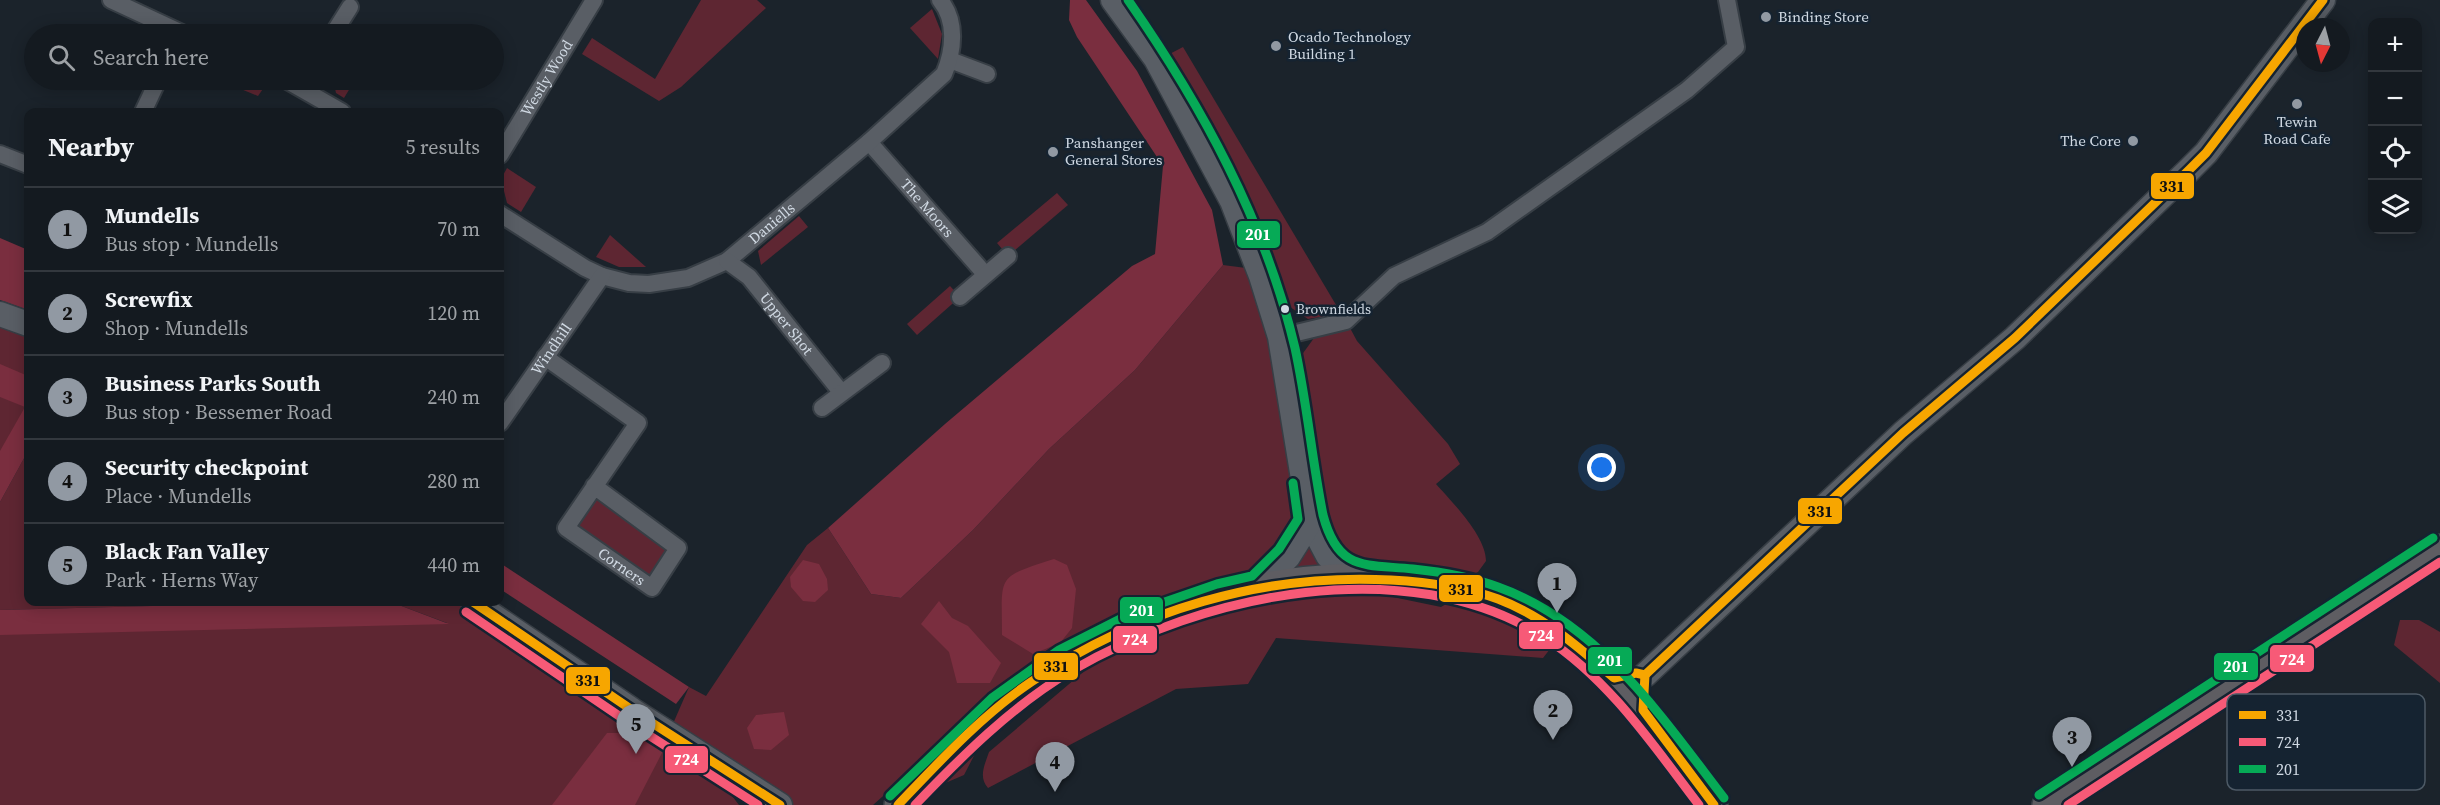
<!DOCTYPE html>
<html lang="en">
<head>
<meta charset="utf-8">
<style>
  :root { --surface:#141a20; --page:#21272d; --text:#f1f3f6; --muted:#9da1a5; --line:#33383e; --accent:#9199a3 }
  body { margin:0; font-family:"Source Serif 4",serif; background:var(--page); color:var(--text) }
  .controls { position:absolute; right:18px; top:18px; display:grid; overflow:hidden; border-radius:12px; box-shadow:0 3px 15px #0003 }
  .controls button { width:54px; height:54px; display:grid; place-items:center; padding:0; border:0; border-bottom:2px solid var(--line); background:var(--surface); color:var(--text); font:30px sans-serif }
  .compass { position:absolute; left:2296px; top:18px; width:54px; height:54px; border-radius:50%; background:var(--surface); box-shadow:0 3px 15px #0003; rotate:186deg }
  .you { position:absolute; left:1602px; top:468px; width:21px; height:21px; margin:-15px; border:4px solid #fff; border-radius:50%; background:#1a73e8; box-shadow:0 0 0 9px #1a73e833 }
  .badge { display:grid; place-items:center; width:39px; height:39px; border-radius:50%; background:var(--accent); color:#111; font-size:20px; font-weight:700 }
  .pin { position:absolute; translate:-50% -50px; filter:drop-shadow(0 2px 3px #0008) }
  .pin::after { content:''; position:absolute; top:32px; width:21px; height:18px; background:inherit; clip-path:polygon(0 0,100% 0,50% 100%) }
  .list { margin:0; padding:0; list-style:none }
  h2 { display:flex; justify-content:space-between; align-items:center; height:78px; margin:0; padding:0 24px; font-size:26px }
  h2 small { font-size:20px; font-weight:400; color:var(--muted) }
  .list li { display:grid; grid-template-columns:39px 1fr auto; gap:18px; align-items:center; box-sizing:border-box; height:84px; padding:0 24px; border-top:2px solid var(--line) }
  .list b { display:block; font-size:22px; white-space:nowrap }
  .list p { margin:0; font-size:20px; white-space:nowrap; color:var(--muted) }
  .list em { font-size:20px; font-style:normal; color:var(--muted) }
  .icon { flex:none; width:33px; height:33px; fill:none; stroke:currentColor; stroke-width:2; stroke-linecap:round; stroke-linejoin:round }
  .map { position:relative; flex:none; width:2440px; height:805px; overflow:hidden }
  .search { position:absolute; background:var(--surface); box-shadow:0 3px 15px #0003; left:24px; top:24px; width:480px; height:66px; display:flex; align-items:center; gap:15px; box-sizing:border-box; padding:0 21px; border-radius:33px; color:var(--muted); font-size:22px }
  .panel { position:absolute; background:var(--surface); box-shadow:0 3px 15px #0003; left:24px; top:108px; width:480px; height:498px; border-radius:12px }
  .map>svg:first-child { display:block }
  .green { fill:#5e2632 }
  .forest { fill:#7a2e3f }
  .lines { fill:none; stroke-linecap:round; stroke-linejoin:round }
  .street-casing { stroke:#373e45; stroke-width:20 }
  .secondary-casing { stroke:#373e45; stroke-width:27 }
  .primary-casing { stroke:#373e45; stroke-width:30 }
  .street { stroke:#595e65; stroke-width:16 }
  .secondary { stroke:#595e65; stroke-width:24 }
  .primary { stroke:#5e5d62; stroke-width:27 }
  .bus-1-casing { stroke:#152331; stroke-width:14 }
  .bus-2-casing { stroke:#152331; stroke-width:14 }
  .bus-3-casing { stroke:#152331; stroke-width:14 }
  .bus-1 { stroke:#f7a600; stroke-width:9 }
  .bus-2 { stroke:#f75a77; stroke-width:9 }
  .bus-3 { stroke:#06aa56; stroke-width:9 }
  .poi-dot { fill:#9199a3; stroke:#152331; stroke-width:2 }
  .bus-dot { fill:#d0d9e3; stroke:#152331; stroke-width:2 }
  .labels { text-anchor:middle; stroke-width:5; stroke-linejoin:round; paint-order:stroke }
  .bus-label { font-size:14px; fill:#d0d9e3; stroke:#152331; text-anchor:start }
  .poi-label { font-size:15px; fill:#d0d9e3; stroke:#152331; text-anchor:start }
  .street-label { font-size:15px; fill:#d0d9e3; stroke:#152331 }
  .key { fill:#152331; stroke:#4d5a66; stroke-width:1.5 }
  .key-label { font-size:16px; fill:#d0d9e3 }
  .line-badge { stroke:#152331; stroke-width:2 }
  .badge-label { font-size:16px; text-anchor:middle; font-weight:bold; fill:#fff }
  .pale-badge-label { font-size:16px; text-anchor:middle; font-weight:bold; fill:#111 }
</style>
</head>
<body>
<div class="map">
<svg width="2440" height="805" viewBox="0 0 2440 805">
  <rect width="100%" height="100%" fill="#1b232b"/>
  <g class="green">
    <path d="M701,0h56l9,8 -85,79 -22,14 -77,-47 10,-16 63,41z"/>
    <path d="M932,9l10,25 -4,25 -28,-31z"/>
    <path d="M1183,47l156,263 -6,5 -25,4 -18,-12 -130,-248z"/>
    <path d="M219,80h31l15,6 -7,10z"/>
    <path d="M333,80h22l-11,18 -8,-5z"/>
    <path d="M507,168l29,19 -15,25 -14,-9 -6,-24z"/>
    <path d="M1057,193l11,12 -60,51 -11,-13z"/>
    <path d="M799,216l9,11 -47,38 -3,-14z"/>
    <path d="M610,235l36,32h-27l-23,-10z"/>
    <path d="M1223,265l23,3c12,39 25,78 32,119 3,18 3,36 6,54 5,25 19,56 12,81 -8,31 -31,47 -59,57l-264,137 -100,89h-82l-119,-79 17,-39 17,9 101,-151 21,-17 43,66 30,4 72,-68 76,-81 86,-79z"/>
    <path d="M950,286l10,11 -43,38 -10,-11z"/>
    <path d="M0,326l28,9v70l-28,51z"/>
    <path d="M1350,328l7,13 91,103 12,20 -24,20c16,18 50,52 50,77l-8,11 -14,6 -101,-14 -19,-6 -18,-17 -9,-38 -16,-147 13,-18z"/>
    <path d="M28,451v151h280l-308,8v-108z"/>
    <path d="M600,499l64,47 2,11 -13,19 -9,1 -65,-45 -2,-10 14,-21z"/>
    <path d="M1311,543l13,22 -1,4 -32,4 -1,-7 16,-22z"/>
    <path d="M1325,591l58,4 58,12 14,-8h11l83,40 1,10 -7,9 -267,-20 -28,46 -72,5 -188,99c-10,-11 -3,-24 1,-36l125,-106 29,-14 96,-31z"/>
    <path d="M391,602h67l255,173 10,9 16,21h-739v-175l447,-7z"/>
    <path d="M2400,620h19l21,12v51l-46,-38z"/>
    <path d="M1049,685l-71,63 -14,27 -21,9 -24,21h-8l60,-62z"/>
  </g>
  <g class="forest">
    <path d="M1070,0h16l51,71 75,139 11,55 -88,105 -86,79 -76,81 -72,68 -30,-4 -43,-66 117,-104 187,-158 23,-12 8,-88 -86,-129 -8,-17z"/>
    <path d="M0,238l28,12v60l-28,-10z"/>
    <path d="M0,364l28,12v75l-28,51v-51l25,-44 -25,-10z"/>
    <path d="M1054,559l13,6 9,24 -4,39 -12,15 -27,11 -31,-19c0,-60 -7,-57 52,-76z"/>
    <path d="M803,560l16,4 8,15 1,11 -13,12 -12,-1 -12,-14 -1,-10z"/>
    <path d="M500,563l189,124 -13,17 -176,-115z"/>
    <path d="M939,601l13,17 16,8 33,37 -11,20h-33l-8,-31 -28,-28z"/>
    <path d="M308,602h83l58,22 -449,11v-25z"/>
    <path d="M784,712l5,23 -18,15 -17,-1 -7,-21 9,-13z"/>
    <path d="M607,733h30l26,18 -28,54h-83z"/>
  </g>
  <g class="lines">
    <g class="street-casing">
      <g id="street">
        <path d="M111,0l73,34"/>
        <path d="M333,34l17,-27"/>
        <path d="M950,60l37,14"/>
        <path d="M286,80l56,32"/>
        <path d="M143,112l15,-32"/>
        <path id="s1" d="M869,142l116,132"/>
        <path d="M0,154l28,11"/>
        <path id="s2" d="M500,155l94,-155"/>
        <path id="s3" d="M500,214l85,54 17,8 27,7 20,1 39,-6 39,-17 142,-119 75,-68c10,-24 13,-53 -4,-74"/>
        <path id="s4" d="M727,261l22,16 92,115"/>
        <path d="M960,297l48,-41"/>
        <path d="M1280,337l66,-16 48,-45 93,-44 200,-142 49,-43 -9,-47"/>
        <path id="s5" d="M545,357l93,66 -72,105 86,60 26,-40 -84,-62"/>
        <path d="M822,408l60,-45"/>
        <path id="s6" d="M500,423l102,-147"/>
      </g>
    </g>
    <g class="secondary-casing">
      <g id="secondary">
        <path d="M1113,0l43,59 76,142 29,75 19,61 30,185 18,34 32,22"/>
        <path d="M0,314l28,10"/>
        <path d="M1258,587l30,-30 22,-35"/>
        <path d="M473,602l159,108 148,95"/>
        <path d="M1645,675l258,-242 112,-95 175,-169 16,-16 117,-153"/>
      </g>
    </g>
    <g class="primary-casing">
      <g id="primary">
        <path d="M898,805c51,-53 103,-105 166,-144 131,-80 349,-123 485,-35 71,46 114,114 165,179"/>
        <path d="M2046,805l394,-257"/>
      </g>
    </g>
    <use href="#street" class="street"/>
    <use href="#secondary" class="secondary"/>
    <use href="#primary" class="primary"/>
    <g class="bus-1-casing">
      <g id="bus-1">
        <path d="M473,602l159,108 148,95"/>
        <path d="M1645,675l258,-242 112,-95 175,-169 16,-16 117,-153"/>
        <path d="M1645,675l-2,35 71,95"/>
        <path d="M898,805c42,-44 83,-89 133,-123 107,-72 232,-109 360,-102 36,2 74,7 107,19 45,17 81,48 116,79l22,-5 9,2"/>
      </g>
    </g>
    <g class="bus-2-casing">
      <g id="bus-2">
        <path d="M466,612l159,108 133,85"/>
        <path d="M915,805c47,-49 97,-99 156,-134 132,-77 336,-121 473,-34 65,42 109,108 155,168"/>
        <path d="M2068,805l372,-243"/>
      </g>
    </g>
    <g class="bus-3-casing">
      <g id="bus-3">
        <path d="M1128,0c74,106 137,221 167,348 12,55 17,112 28,167 15,57 42,49 90,54 29,3 58,8 85,18 101,36 163,129 226,211"/>
        <path d="M2039,795l394,-257"/>
        <path d="M890,796l102,-98 67,-48 71,-36 87,-30 35,-8 27,-27 19,-30 -5,-36"/>
      </g>
    </g>
    <use href="#bus-1" class="bus-1"/>
    <use href="#bus-2" class="bus-2"/>
    <use href="#bus-3" class="bus-3"/>
  </g>
  <g class="poi-dot">
    <circle cx="1766" cy="17" r="6"/>
    <circle cx="1276" cy="46" r="6"/>
    <circle cx="2297" cy="104" r="6"/>
    <circle cx="2133" cy="141" r="6"/>
    <circle cx="1053" cy="152" r="6"/>
  </g>
  <circle class="bus-dot" cx="1285" cy="309" r="5"/>
  <g class="labels">
    <g class="bus-label">
      <text x="1296" y="314">Brownfields</text>
    </g>
    <g class="poi-label">
      <text x="1778" y="22">Binding Store</text>
      <text x="1288" y="42">Ocado Technology<tspan x="1288" dy="17">Building 1</tspan></text>
      <text x="2297" y="127" text-anchor="middle">Tewin<tspan x="2297" dy="17">Road Cafe</tspan></text>
      <text x="2121" y="146" text-anchor="end">The Core</text>
      <text x="1065" y="148">Panshanger<tspan x="1065" dy="17">General Stores</tspan></text>
    </g>
    <g class="street-label">
      <text dy="5" stroke="none"><textPath href="#s2" startOffset="90">Westly Wood</textPath></text>
      <text dy="5" stroke="none"><textPath href="#s1" startOffset="88">The Moors</textPath></text>
      <text dy="5" stroke="none"><textPath href="#s3" startOffset="308">Daniells</textPath></text>
      <text dy="5" stroke="none"><textPath href="#s4" startOffset="87">Upper Shot</textPath></text>
      <text dy="5" stroke="none"><textPath href="#s6" startOffset="90">Windhill</textPath></text>
      <text dy="5" stroke="none"><textPath href="#s5" startOffset="309">Corners</textPath></text>
    </g>
  </g>
  <rect x="2227" y="694" width="198" height="96" rx="9" class="key"/>
  <rect x="2239" y="711" width="27" height="8" fill="#f7a600"/>
  <rect x="2239" y="738" width="27" height="8" fill="#f75a77"/>
  <rect x="2239" y="765" width="27" height="8" fill="#06aa56"/>
  <g class="key-label">
    <text x="2276" y="721">331</text>
    <text x="2276" y="748">724</text>
    <text x="2276" y="775">201</text>
  </g>
  <g class="line-badge">
    <rect x="2150" y="172" width="45" height="28" rx="6" fill="#f7a600"/>
    <rect x="1236" y="220" width="45" height="29" rx="6" fill="#06aa56"/>
    <rect x="1797" y="497" width="46" height="28" rx="6" fill="#f7a600"/>
    <rect x="1438" y="574" width="46" height="29" rx="6" fill="#f7a600"/>
    <rect x="1119" y="596" width="45" height="28" rx="6" fill="#06aa56"/>
    <rect x="1518" y="621" width="46" height="29" rx="6" fill="#f75a77"/>
    <rect x="1112" y="625" width="46" height="29" rx="6" fill="#f75a77"/>
    <rect x="2269" y="644" width="46" height="29" rx="6" fill="#f75a77"/>
    <rect x="1587" y="646" width="46" height="29" rx="6" fill="#06aa56"/>
    <rect x="1033" y="652" width="46" height="29" rx="6" fill="#f7a600"/>
    <rect x="2213" y="652" width="46" height="29" rx="6" fill="#06aa56"/>
    <rect x="565" y="666" width="46" height="29" rx="6" fill="#f7a600"/>
    <rect x="664" y="745" width="45" height="29" rx="6" fill="#f75a77"/>
  </g>
  <g class="badge-label">
    <text x="1258" y="240">201</text>
    <text x="1142" y="616">201</text>
    <text x="1541" y="641">724</text>
    <text x="1135" y="645">724</text>
    <text x="2292" y="665">724</text>
    <text x="1610" y="666">201</text>
    <text x="2236" y="672">201</text>
    <text x="686" y="765">724</text>
  </g>
  <g class="pale-badge-label">
    <text x="2172" y="192">331</text>
    <text x="1820" y="517">331</text>
    <text x="1461" y="595">331</text>
    <text x="1056" y="672">331</text>
    <text x="588" y="686">331</text>
  </g>
</svg>
<div class="controls">
<button>+</button>
<button>−</button>
<button><svg class="icon" aria-label="locate" viewBox="0 0 24 24"><circle cx="12" cy="12" r="6"/><path d="M12 2v4M12 18v4M2 12h4M18 12h4"/></svg></button>
<button><svg class="icon" aria-label="layers" viewBox="0 0 24 24"><path d="M12 4l9 5-9 5-9-5zM3 14l9 5 9-5"/></svg></button>
</div>
<svg class="compass" viewBox="-18 -18 36 36"><path d="M0-13l5 13h-10z" fill="#e53935"/><path d="M0 13l5-13h-10z" fill="#9da1a5"/></svg>
<div class="you"></div>
<div class="pin badge" style="left:1557px;top:613px">1</div>
<div class="pin badge" style="left:1553px;top:740px">2</div>
<div class="pin badge" style="left:2072px;top:767px">3</div>
<div class="pin badge" style="left:1055px;top:792px">4</div>
<div class="pin badge" style="left:636px;top:754px">5</div>
<div class="search"><svg class="icon" aria-label="search" viewBox="0 0 24 24"><circle cx="10" cy="10" r="6"/><path d="M15 15l6 6"/></svg>Search here</div>
<section class="panel">
<h2>Nearby<small>5 results</small></h2>
<ul class="list">
<li><span class="badge">1</span><div><b>Mundells</b><p>Bus stop · Mundells</p></div><em>70 m</em></li>
<li><span class="badge">2</span><div><b>Screwfix</b><p>Shop · Mundells</p></div><em>120 m</em></li>
<li><span class="badge">3</span><div><b>Business Parks South</b><p>Bus stop · Bessemer Road</p></div><em>240 m</em></li>
<li><span class="badge">4</span><div><b>Security checkpoint</b><p>Place · Mundells</p></div><em>280 m</em></li>
<li><span class="badge">5</span><div><b>Black Fan Valley</b><p>Park · Herns Way</p></div><em>440 m</em></li>
</ul>
</section>
</div>
</body>
</html>
